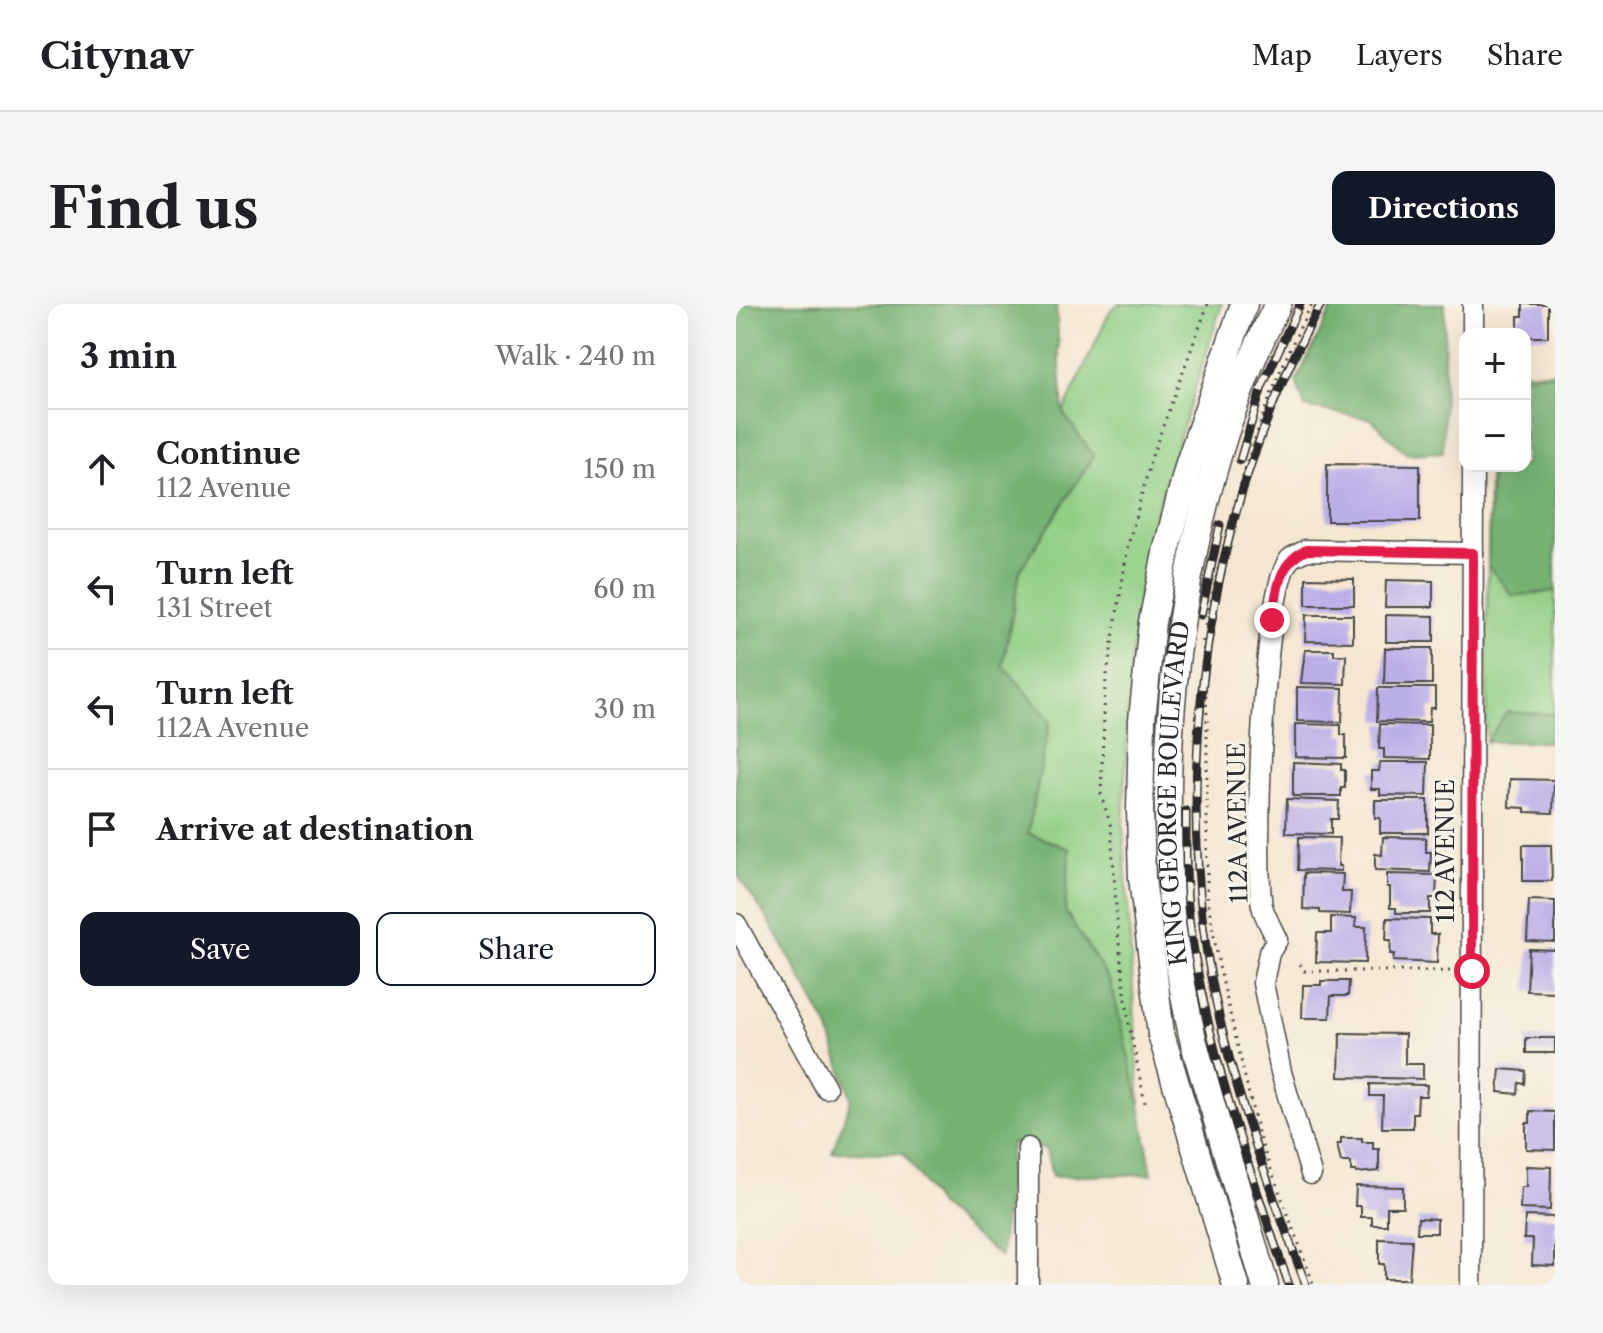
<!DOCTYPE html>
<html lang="en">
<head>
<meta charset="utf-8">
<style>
  :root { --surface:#fff; --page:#f6f6f6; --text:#202124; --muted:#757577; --line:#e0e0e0; --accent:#111827 }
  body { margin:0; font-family:"Libre Caslon Text",serif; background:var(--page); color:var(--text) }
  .controls { position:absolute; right:24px; top:24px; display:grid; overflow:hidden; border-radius:16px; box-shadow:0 8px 32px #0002 }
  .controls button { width:72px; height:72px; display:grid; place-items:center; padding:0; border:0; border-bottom:2px solid var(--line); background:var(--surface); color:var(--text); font:40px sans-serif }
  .stop { position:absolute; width:24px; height:24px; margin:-18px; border:6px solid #e11d48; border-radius:50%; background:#fff }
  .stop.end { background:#e11d48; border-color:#fff; box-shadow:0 2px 8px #0008 }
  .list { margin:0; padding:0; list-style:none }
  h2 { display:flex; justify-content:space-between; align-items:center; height:104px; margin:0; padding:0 32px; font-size:34px }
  h2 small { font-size:26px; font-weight:400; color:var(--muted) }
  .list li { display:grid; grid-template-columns:52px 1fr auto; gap:24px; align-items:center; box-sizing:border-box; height:120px; padding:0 32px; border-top:2px solid var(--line) }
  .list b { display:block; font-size:30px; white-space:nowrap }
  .list p { margin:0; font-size:26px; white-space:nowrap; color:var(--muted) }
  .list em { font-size:26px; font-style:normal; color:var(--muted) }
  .actions { display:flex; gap:16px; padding:24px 32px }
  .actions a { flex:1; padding:18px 0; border:2px solid var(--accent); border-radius:16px; text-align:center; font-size:28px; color:var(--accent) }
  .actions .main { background:var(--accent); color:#fff }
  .icon { flex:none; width:44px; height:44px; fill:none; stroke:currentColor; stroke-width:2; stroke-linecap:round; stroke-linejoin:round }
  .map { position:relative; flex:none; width:819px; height:981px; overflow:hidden; border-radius:16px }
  header { display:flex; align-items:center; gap:48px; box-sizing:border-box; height:112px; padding:0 40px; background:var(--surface); border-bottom:2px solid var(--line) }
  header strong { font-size:38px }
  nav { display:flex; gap:44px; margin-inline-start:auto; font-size:28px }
  .intro { display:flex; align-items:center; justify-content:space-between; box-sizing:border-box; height:192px; padding:0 48px }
  h1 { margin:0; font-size:56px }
  .button { padding:20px 36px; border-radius:16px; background:var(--accent); color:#fff; font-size:28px; font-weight:700 }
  main { display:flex; gap:48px; padding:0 48px }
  aside { flex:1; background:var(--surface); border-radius:16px; box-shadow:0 8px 32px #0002 }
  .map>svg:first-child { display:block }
  .green { fill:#91cf85; stroke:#5e7d58; stroke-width:2 }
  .forest { fill:#74b272; stroke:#506e4e; stroke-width:2 }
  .building { fill:#bbafe8 }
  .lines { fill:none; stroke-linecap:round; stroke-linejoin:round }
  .minor-casing { stroke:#494744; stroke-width:23 }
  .major-casing { stroke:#494744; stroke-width:29 }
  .path { stroke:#494744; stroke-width:3; stroke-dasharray:2 6; stroke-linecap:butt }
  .minor { stroke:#fff; stroke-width:20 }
  .major { stroke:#fff; stroke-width:26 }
  .rail-casing { stroke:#2b2b2b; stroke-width:9 }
  .rail { stroke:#f7f3e8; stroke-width:6; stroke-dasharray:18; stroke-linecap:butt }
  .route { stroke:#e11d48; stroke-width:10 }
  .labels { text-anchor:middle; stroke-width:6; stroke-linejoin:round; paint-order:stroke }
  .street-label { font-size:24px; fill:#2b2b2b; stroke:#f7f3e8 }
</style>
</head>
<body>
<header>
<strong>Citynav</strong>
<nav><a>Map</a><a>Layers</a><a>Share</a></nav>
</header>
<div class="intro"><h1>Find us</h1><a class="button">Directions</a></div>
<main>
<aside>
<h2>3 min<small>Walk · 240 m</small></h2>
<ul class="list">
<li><svg class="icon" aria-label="ahead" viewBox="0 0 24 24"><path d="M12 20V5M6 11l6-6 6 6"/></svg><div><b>Continue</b><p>112 Avenue</p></div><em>150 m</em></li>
<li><svg class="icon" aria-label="left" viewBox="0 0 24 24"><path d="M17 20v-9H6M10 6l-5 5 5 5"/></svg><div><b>Turn left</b><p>131 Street</p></div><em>60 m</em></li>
<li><svg class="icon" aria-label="left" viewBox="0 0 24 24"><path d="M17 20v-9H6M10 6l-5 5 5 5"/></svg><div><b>Turn left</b><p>112A Avenue</p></div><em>30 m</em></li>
<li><svg class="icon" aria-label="arrive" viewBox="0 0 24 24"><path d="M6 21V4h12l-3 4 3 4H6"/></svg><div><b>Arrive at destination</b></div></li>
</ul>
<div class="actions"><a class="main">Save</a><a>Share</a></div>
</aside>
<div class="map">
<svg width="819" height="981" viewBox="0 0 819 981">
  <rect width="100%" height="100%" fill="#f7f3e8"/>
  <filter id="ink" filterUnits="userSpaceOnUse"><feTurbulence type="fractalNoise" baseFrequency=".0125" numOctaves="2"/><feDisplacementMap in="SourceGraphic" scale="16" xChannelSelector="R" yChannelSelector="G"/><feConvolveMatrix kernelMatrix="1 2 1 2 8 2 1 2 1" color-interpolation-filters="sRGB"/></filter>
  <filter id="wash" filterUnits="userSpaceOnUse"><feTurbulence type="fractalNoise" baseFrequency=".006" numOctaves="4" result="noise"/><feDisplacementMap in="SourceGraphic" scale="32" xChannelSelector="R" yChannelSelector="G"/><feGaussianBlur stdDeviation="1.8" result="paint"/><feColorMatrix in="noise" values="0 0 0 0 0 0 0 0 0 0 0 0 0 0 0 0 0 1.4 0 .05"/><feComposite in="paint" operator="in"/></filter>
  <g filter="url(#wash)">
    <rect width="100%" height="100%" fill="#f5e7d2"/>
    <g class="green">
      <path d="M382,0h104l-67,210 -24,144 -8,168 17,279 -29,-122 -46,-72 4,-62 -41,-16 22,-113 -47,-55 17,-95 74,-114 -31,-43 47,-102z"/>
      <path d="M789,68h30v370h-69l3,-276h36z"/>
    </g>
    <g class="forest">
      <path d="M0,0h320l7,109 31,43 -74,114 -17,95 47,55 -22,113 42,16 -5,62 46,72 29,122 12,69 -100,3 -6,-28 -35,-6 -10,114 -64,-53 -34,-51 -71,-1 19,-53 -23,-72 -57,-103 -35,-51z"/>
      <path d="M598,0h111l-2,148 -36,2 -36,-35 -66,-12 -9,-26z"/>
      <path d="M819,70v217l-42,5 -25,-30 3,-100h34v-91z"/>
      <path d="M771,408l48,2v28h-69z"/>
    </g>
    <g id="blocks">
      <g class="building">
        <path d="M787,0h25v33h-23l-3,-8h-4v-13h5z"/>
        <path d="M591,160l93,1v56h-93z"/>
        <path d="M570,274l48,1v26h-48z"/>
        <path d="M650,276l47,1v26h-48z"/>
        <path d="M570,311h47v27l-48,-1z"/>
        <path d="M650,311l48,1v26h-48z"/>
        <path d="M649,344h47v36h-48z"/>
        <path d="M569,346h29v5h12l-1,29 -44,-1z"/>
        <path d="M561,383l46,1 -1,34 -45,-1z"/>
        <path d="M642,384h57v20h-5l-1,14 -52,-1z"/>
        <path d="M559,420l46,1v10h5v23l-51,-1z"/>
        <path d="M644,420l50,1v34l-46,-1v-9h-5z"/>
        <path d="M557,458l48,2v6h4v18h-4v8h-48z"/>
        <path d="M644,458h48l-1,34 -47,-1v-6h-9v-18h8z"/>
        <path d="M774,475l44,1 -1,33 -28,-1v-4l-16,-1z"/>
        <path d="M551,495l52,2 -1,18h-7v15l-45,-1z"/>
        <path d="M639,496h53v33h-48v-15h-5z"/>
        <path d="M563,533l40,1 -1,28h3v5l-43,-1z"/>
        <path d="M647,533l43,1v14h5l-1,20 -55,-2v-16l7,1z"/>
        <path d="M787,541h28l1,36h-29z"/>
        <path d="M568,569l39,1 -1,18h9l-1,22 -30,-1v-3l-17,-1z"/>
        <path d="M651,570l50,1 -1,23h-6v15h-34v-5h-6v-21h-3z"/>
        <path d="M793,596l26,1v41l-28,-1z"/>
        <path d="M595,613l25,1 -1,9h11l-1,36 -49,-1 1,-29h14z"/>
        <path d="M651,614l43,1v15h8l-1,29 -44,-2 1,-7h-4l1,-14h-5z"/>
        <path d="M793,645l26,1v42l-28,-1z"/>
        <path d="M585,677h28l-1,15h-17l-1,22h-28l1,-33h18z"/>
        <path d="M604,729l65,1v30h18v15l-84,-2z"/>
        <rect x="790" y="734" width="29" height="15"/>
        <path d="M764,765l26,2 -1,13 -6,-1 -1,11 -20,-2z"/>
        <path d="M634,780l57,1 -1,11h-8l-1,17h-4v15h-31l1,-32h-13z"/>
        <path d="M794,807l25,1v38l-29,-1v-26h4z"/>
        <path d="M605,834h21v4h11v7h6v22l-23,2v-2h-5v-9h-10l-4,-18h4z"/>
        <path d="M790,862l25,1 -1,43 -30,-1 1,-22h5z"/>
        <path d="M620,882l47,1v20h-16v18h-15v-8h-11v-11h-6z"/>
        <path d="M789,912l30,1v49l-23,-1 1,-26h-9z"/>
        <path d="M682,914l19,1v14h-20z"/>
        <path d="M643,935l33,1 -3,39h-25v-15h-5z"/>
      </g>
    </g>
  </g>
  <g filter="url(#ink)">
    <use href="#blocks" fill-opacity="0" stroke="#494744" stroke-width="2"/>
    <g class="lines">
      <g class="minor-casing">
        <g id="minor">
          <path d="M737,0v30"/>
          <path d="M0,620l90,164"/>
          <path d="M292,844v137"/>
          <path d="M575,870l-30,-102 -18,-89 6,-30 8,-13c-5,-11 -12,-23 -15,-34 -8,-47 0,-318 28,-347 4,-4 12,-6 16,-9l167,3"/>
          <path d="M735,981l2,-819"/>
        </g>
      </g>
      <g class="major-casing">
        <g id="major">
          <path d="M500,981l-75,-251 -19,-156 -2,-68 2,-90 10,-98 15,-74 22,-85 55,-159"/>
          <path id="s1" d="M529,981c-16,-56 -33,-112 -49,-168 -8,-29 -19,-58 -25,-87 -50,-227 -18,-519 87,-726"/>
        </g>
      </g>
      <g class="path">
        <path d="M470,321c23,-111 53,-220 106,-321"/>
        <path d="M467,336l4,76v179l12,71 40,171 55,148"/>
        <path d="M564,660l4,7h148"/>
        <path d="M409,799l-16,-79 -11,-88 -7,-109 -10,-33 4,-107 23,-141 24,-90 56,-152"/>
      </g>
      <use href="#minor" class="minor"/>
      <use href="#major" class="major"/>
      <g class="rail-casing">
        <g id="rail">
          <path d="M504,156l22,-73 38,-83"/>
          <path d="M465,311l19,-90"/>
          <path d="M450,507c0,40 -1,82 5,122 18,121 58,237 98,352"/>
          <path d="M570,981c-44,-116 -88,-236 -103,-360 -24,-212 15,-434 118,-621"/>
        </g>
      </g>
      <use href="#rail" class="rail"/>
    </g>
  </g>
  <g class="lines" filter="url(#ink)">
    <path class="route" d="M536,316c6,-30 4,-55 34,-70l167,3 -1,418"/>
  </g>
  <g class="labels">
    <g class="street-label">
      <text dy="8" stroke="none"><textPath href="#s1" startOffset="504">KING GEORGE BOULEVARD</textPath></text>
      <text transform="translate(502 519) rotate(-91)" y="8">112A AVENUE</text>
      <text transform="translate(710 547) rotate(-90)" y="8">112 AVENUE</text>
    </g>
  </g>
</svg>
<div class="controls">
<button>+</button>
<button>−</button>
</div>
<div class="stop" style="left:736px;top:667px"></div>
<div class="stop end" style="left:536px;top:316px"></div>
</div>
</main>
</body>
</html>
